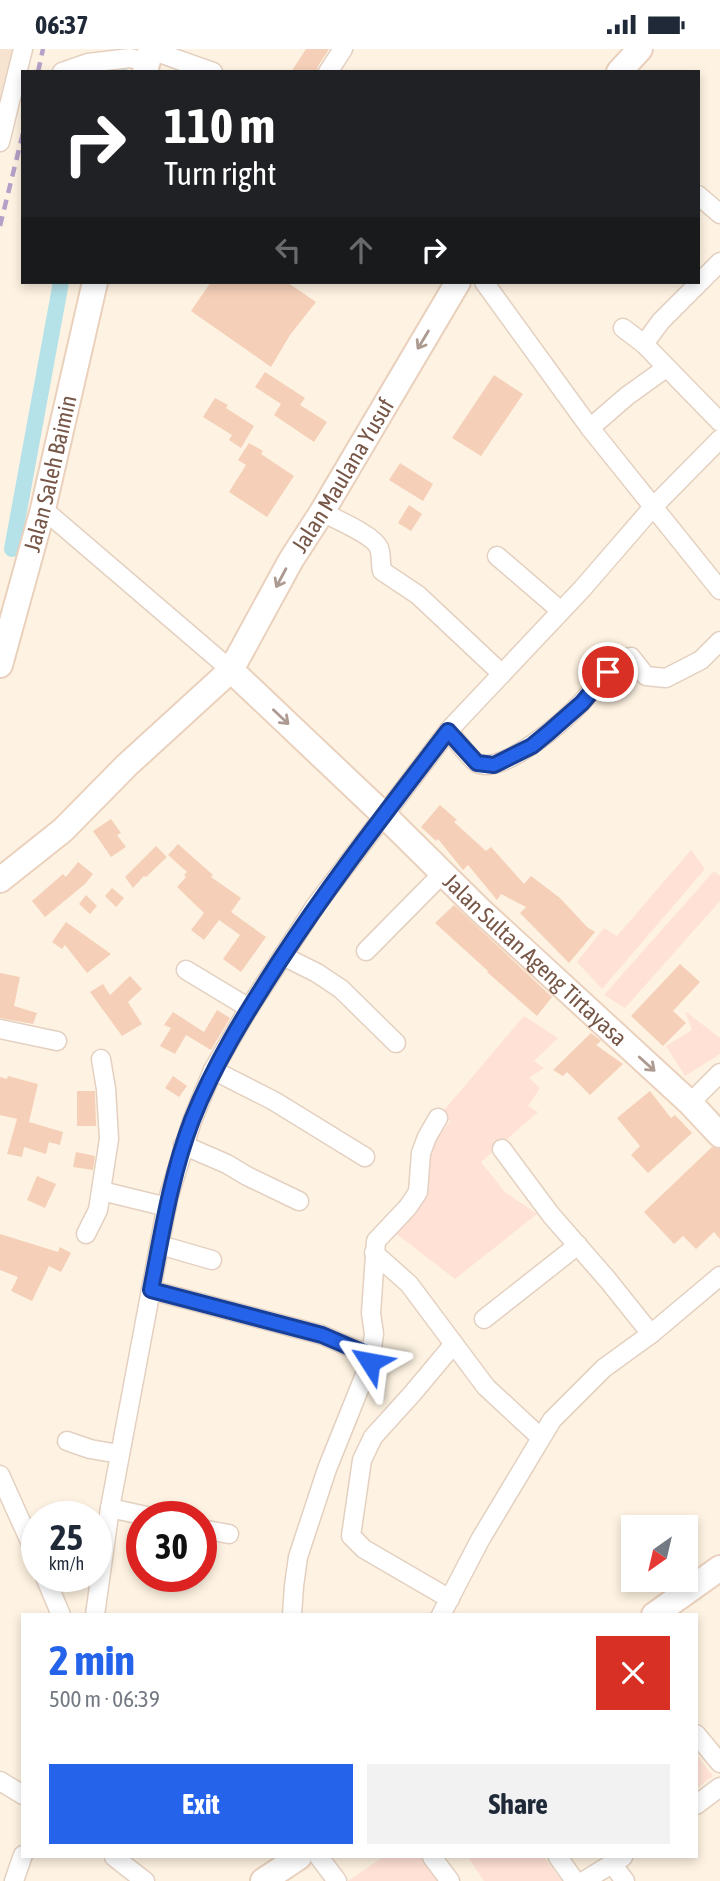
<!DOCTYPE html>
<html lang="en">
<head>
<meta charset="utf-8">
<style>
	body { margin:0; font-family:"Asap Condensed",sans-serif; background:#f2f2f3; color:#1f2937; height:100vh; display:flex; flex-direction:column; font-size:26px; white-space:nowrap }
	* { box-sizing:border-box; margin:0 }
	p { font-size:23px; color:#747a83 }
	.icon { flex:none; width:38px; height:38px; fill:none; stroke:currentColor; stroke-width:2; stroke-linecap:round; stroke-linejoin:round }
	.map { position:relative; flex:1; overflow:hidden }
	.panel { position:absolute; left:21px; top:1564px; width:677px; height:245px; display:flex; flex-direction:column; background:#fff; border-radius:0px; box-shadow:0 4px 10px #0003 }
	.panel>* { flex:none }
	.hud { position:absolute; left:21px; top:21px; width:679px; height:214px; border-radius:0px; box-shadow:0 4px 10px #0003; background:#202124; color:#fff; overflow:hidden }
	.needle { width:46px; rotate:214deg }
	.controls { position:absolute; left:621px; top:1466px; display:grid; gap:14px }
	.controls a { display:grid; place-items:center; width:77px; height:77px; border-radius:0px; background:#fff; box-shadow:0 4px 10px #0003; font-size:35px }
	.speed { position:absolute; left:21px; top:1452px; display:flex; gap:14px; font-size:35px; font-weight:700; text-align:center }
	.speed>* { display:grid; place-content:center; width:91px; height:91px; border-radius:50%; background:#fff; box-shadow:0 4px 10px #0003; line-height:1 }
	.speed small { font-size:18px; font-weight:400 }
	.speed .limit { border:10px solid #d22; background:#fff; color:#111 }
	.pin { position:absolute; display:grid; place-items:center; width:60px; height:60px; color:#fff; margin:-30px; border:4px solid #fff; border-radius:50%; box-shadow:0 2px 7px #0007 }
	.me { position:absolute; width:77px; margin:-38px; rotate:304deg; stroke-linejoin:round; filter:drop-shadow(0 0 5px #0008) }
	.turn { display:flex; align-items:center; gap:24px; height:147px; padding:0 28px; font-size:32px }
	.turn .icon { width:91px; height:91px; stroke-width:2.5 }
	.turn b { display:block; font-size:49px; line-height:60px }
	.lanes { display:flex; align-items:center; height:66px; padding:0 28px; background:#0003; justify-content:center; gap:35px; direction:ltr }
	.lanes .off { opacity:.35 }
	.round { display:grid; place-items:center; flex:none; width:74px; height:74px; border-radius:0px; background:#f2f2f3 }
	.summary { display:flex; align-items:center; justify-content:space-between; height:119px; padding:0 28px }
	h1 { font-size:42px; font-weight:700; line-height:52px; color:#2563eb }
	.action { display:flex; gap:14px; margin-top:auto; padding:14px 28px }
	.action a { flex:1; height:80px; border-radius:0px; background:#2563eb; color:#fff; font-size:28px; font-weight:700; line-height:80px; text-align:center }
	.action a+a { background:#f2f2f3; color:#1f2937 }
	.status { display:flex; justify-content:space-between; align-items:center; height:49px; padding:0 35px; background:#fff; direction:ltr }
	.status svg { height:19px; fill:currentColor }
	.map>svg:first-child { display:block }
	.residential { fill:#f6e4d0 }
	.commercial { fill:#ffe1d5 }
	.lines { fill:none; stroke-linecap:round; stroke-linejoin:round }
	.canal { stroke:#b5e1e8; stroke-width:16 }
	.building { fill:#f5cfb8 }
	.street-casing { stroke:#e4d0c0; stroke-width:21 }
	.secondary-casing { stroke:#ead1bd; stroke-width:28 }
	.street { stroke:#fff; stroke-width:18 }
	.secondary { stroke:#fff; stroke-width:24 }
	.rail { stroke:#b5a0c7; stroke-width:4.5; stroke-dasharray:10 7; stroke-linecap:butt }
	.oneway { stroke:#ad9a91 }
	.route-casing { stroke:#184099; stroke-width:18 }
	.route { stroke:#2563eb; stroke-width:12 }
	.labels { text-anchor:middle; stroke-width:7; stroke-linejoin:round; paint-order:stroke }
	.street-label { font-size:23px; fill:#775747; stroke:#fff6ea }
</style>
</head>
<body>
<div class="status"><b>06:37</b><svg viewBox="0 0 49 12"><path d="M0 12V9h3v3zM5 12V6h3v6zM10 12V3h3v9zM15 12V0h3v12zM26 1h20v11H26zM47 4h2v5h-2z"/></svg></div>
<div class="map">
<svg width="720" height="1832" viewBox="0 0 720 1832">
	<rect width="100%" height="100%" fill="#fef3e2"/>
	<!-- residential -->
	<path class="residential" d="M0 0H25L0 105Z"/>
	<!-- commercial -->
	<g class="commercial">
		<path d="M691 801 705 820 602 940 577 913 604 879 617 887Z"/>
		<path d="M714 822 720 827V852L625 959 604 946Z"/>
		<path d="M685 962 720 989V1005L685 1027 666 997 692 981Z"/>
		<path d="M524 967 558 989 534 1012 544 1019 529 1029 540 1039 528 1057 538 1063 481 1113 505 1143 537 1165 455 1230 394 1183 429 1101 450 1072 439 1067Z"/>
		<path d="M696 1705 713 1727 697 1739H696Z"/>
		<path d="M383 1808H427L445 1832H348Z"/>
		<path d="M468 1808H544L562 1832H484Z"/>
	</g>
	<g class="lines">
		<!-- canal -->
		<g class="canal">
			<path d="M118 23 125 0"/>
			<path d="M12 500 61 233"/>
		</g>
	</g>
	<!-- building -->
	<g class="building">
		<path d="M306 0H329L318 17 317 23H291Z"/>
		<path d="M211 233H287L316 253 290 286 271 318 191 262Z"/>
		<path d="M265 323 305 349 300 356 327 373 314 393 274 366 281 355 255 338Z"/>
		<path d="M494 326 523 345 481 407 452 389Z"/>
		<path d="M215 349 228 356 226 359 254 377 241 399 229 391 232 386 203 368Z"/>
		<path d="M249 394 263 402 261 405 294 427 267 468 229 443 246 416 238 411Z"/>
		<path d="M400 414 433 435 423 452 389 431Z"/>
		<path d="M409 456 422 465 411 482 398 474Z"/>
		<path d="M440 756 457 771 454 773 486 802 491 798 524 835 531 827 560 849 587 878 595 883 569 914 520 864 526 858 501 845 497 851 468 816 463 821 438 790 436 792 421 778Z"/>
		<path d="M111 770 121 784 117 786 126 798 111 808 93 782Z"/>
		<path d="M178 795 213 826 211 828 241 849 231 863 266 888 241 923 223 910 240 886 219 871 204 891 191 881 204 864 177 838 186 828 184 826 187 823 168 806Z"/>
		<path d="M156 797 167 808 146 828 144 827 133 839 125 828Z"/>
		<path d="M78 813 93 825 85 835 45 868 32 852 63 825 66 828Z"/>
		<path d="M112 839 124 849 116 858 105 847Z"/>
		<path d="M86 846 97 857 90 865 79 855Z"/>
		<path d="M454 856 552 948 537 967 487 923 488 922 435 874Z"/>
		<path d="M66 873 111 905 87 924 65 896 62 900 52 893Z"/>
		<path d="M680 915 700 933 673 962 686 974 663 997 631 967Z"/>
		<path d="M0 924 20 928 14 957 37 964 33 975 0 969Z"/>
		<path d="M130 927 142 940 128 953 142 975 122 987 90 943 103 935 110 946Z"/>
		<path d="M217 961 230 969 211 1001 186 986 175 1005 160 997 171 979 164 976 173 963 204 983Z"/>
		<path d="M591 984 601 992 596 996 623 1015 590 1046 567 1023 563 1027 553 1021Z"/>
		<path d="M8 1027 38 1035 29 1073 63 1083 60 1096 49 1093 46 1105 24 1098 22 1108 7 1105 17 1070 0 1066V1028L7 1030Z"/>
		<path d="M173 1027 187 1037 179 1048 165 1039Z"/>
		<path d="M77 1042H95L96 1077H77Z"/>
		<path d="M650 1042 671 1069 675 1066 692 1084 648 1124 631 1106 640 1097 617 1069Z"/>
		<path d="M712 1098 720 1100V1190L714 1183 696 1200 683 1187 674 1195 644 1163Z"/>
		<path d="M76 1103 95 1107 93 1121 73 1118Z"/>
		<path d="M37 1127 56 1135 45 1159 27 1151Z"/>
		<path d="M0 1185 58 1203 60 1198 71 1204 61 1223 49 1217 32 1252 11 1242 18 1228 0 1221Z"/>
	</g>
	<g class="lines">
		<!-- street casing -->
		<g class="street-casing">
			<g id="street">
				<path d="M151 1 213 23"/>
				<path d="M62 23 88 14 130 9 147 13"/>
				<path d="M328 23 343 0"/>
				<path d="M0 93 23 0"/>
				<path d="M698 146 720 165"/>
				<path d="M484 233 590 379 720 541"/>
				<path d="M623 279 644 295 720 373"/>
				<path d="M644 295 661 272 720 213"/>
				<path d="M590 379 627 347 666 319"/>
				<path d="M43 460 231 621"/>
				<path d="M322 463C335 470 374 486 379 499 382 507 380 514 382 522L418 546 502 625"/>
				<path d="M497 507 561 562"/>
				<path d="M448 682C454 688 471 711 477 714 502 727 564 672 581 654 591 644 608 616 620 610 624 608 627 609 631 608L646 627 666 629 701 611 720 592"/>
				<path d="M366 902 443 824"/>
				<path d="M283 907 317 924 341 940 396 994"/>
				<path d="M186 921 249 959"/>
				<path d="M0 980 57 992"/>
				<path d="M213 1021 274 1052 365 1108"/>
				<path d="M690 1054 720 1024"/>
				<path d="M183 1096 227 1115 247 1127 299 1152"/>
				<path d="M502 1100 551 1166 607 1230 651 1285"/>
				<path d="M102 1142 167 1158"/>
				<path d="M86 1185 98 1161 109 1090 106 1040 101 1010"/>
				<path d="M160 1196 212 1211"/>
				<path d="M374 1204 409 1235 486 1338 540 1388"/>
				<path d="M151 1241 322 1286 371 1307"/>
				<path d="M484 1270 578 1196"/>
				<path d="M67 1392 90 1400 119 1405"/>
				<path d="M0 1426 37 1508"/>
				<path d="M110 1459 151 1468"/>
				<path d="M201 1480 229 1485"/>
				<path d="M45 1528 61 1566"/>
				<path d="M450 1550 364 1500 351 1487 362 1411 373 1388 412 1345 453 1296"/>
				<path d="M95 1566 110 1459 168 1150 192 1072 213 1021 249 959 316 856 448 682 582 540 653 458 720 390"/>
				<path d="M292 1566 294 1537 298 1508 327 1420 370 1313 374 1285 371 1264 376 1192 408 1158 418 1143 421 1104 427 1088 438 1069"/>
				<path d="M441 1566 480 1491 552 1371 604 1319 651 1285 720 1227"/>
				<path d="M696 1685 720 1714"/>
				<path d="M0 1732 23 1746"/>
				<path d="M696 1756 720 1738"/>
				<path d="M114 1808 145 1832"/>
				<path d="M319 1808 337 1832"/>
				<path d="M432 1808 450 1832"/>
				<path d="M558 1808 575 1832"/>
				<path d="M612 1815 625 1832"/>
				<path d="M14 1832 23 1806"/>
				<path d="M584 1832 623 1808"/>
			</g>
		</g>
		<!-- secondary casing -->
		<g class="secondary-casing">
			<g id="secondary">
				<path d="M145 23 151 0"/>
				<path d="M619 23 640 0"/>
				<path id="s1" d="M0 616 43 460 95 233"/>
				<path id="s2" d="M231 621 384 766 479 860 690 1054 720 1086"/>
				<path id="s3" d="M0 831 63 781 127 716 231 621 291 511 322 463 458 233"/>
				<path d="M654 1566 720 1519"/>
				<path d="M263 1832 299 1808"/>
			</g>
		</g>
		<!-- street -->
		<use href="#street" class="street"/>
		<!-- secondary -->
		<use href="#secondary" class="secondary"/>
		<!-- rail -->
		<g class="rail">
			<path d="M38 23 43 0"/>
			<path d="M0 177 23 84"/>
		</g>
	</g>
	<!-- one-way arrows -->
	<defs><path id="oneway-shaft" d="M-6 0H5M1.5-3L5.5 0L1.5 3" fill="none" stroke-width="1.6" stroke-linecap="round" stroke-linejoin="round" transform="scale(1.75)"/></defs>
	<g class="oneway">
		<use href="#oneway-shaft" transform="translate(423 291) rotate(121)"/>
		<use href="#oneway-shaft" transform="translate(281 529) rotate(118)"/>
		<use href="#oneway-shaft" transform="translate(281 668) rotate(43)"/>
		<use href="#oneway-shaft" transform="translate(647 1015) rotate(42)"/>
	</g>
	<g class="lines">
		<!-- route casing -->
		<g class="route-casing">
			<path id="route" d="M370 1313 371 1307 322 1286 151 1241C162 1184 171 1126 192 1071 214 1015 246 964 279 913 331 833 390 758 448 682L477 714 494 716 532 697 549 683 582 654 608 623"/>
		</g>
		<!-- route -->
		<use href="#route" class="route"/>
	</g>
	<g class="labels">
		<!-- street labels -->
		<g class="street-label">
			<text dy="8" stroke="none"><textPath href="#s1" startOffset="198">Jalan Saleh Baimin</textPath></text>
			<text dy="8" stroke="none"><textPath href="#s3" startOffset="537">Jalan Maulana Yusuf</textPath></text>
			<text dy="8" stroke="none"><textPath href="#s2" startOffset="420">Jalan Sultan Ageng Tirtayasa</textPath></text>
		</g>
	</g>
</svg>
<div class="controls">
<a><svg class="needle" viewBox="-14 -14 28 28"><path d="M0-13l5 13h-10z" fill="#e53935"/><path d="M0 13l5-13h-10z" fill="#747a83"/></svg></a>
</div>
<div class="speed"><div>25<small>km/h</small></div><div class="limit">30</div></div>
<div class="pin" style="left:608px;top:623px;background:#d93025"><svg class="icon" aria-label="arrive" viewBox="0 0 24 24"><path d="M6 21V4h12l-3 4 3 4H6"/></svg></div>
<svg class="me" style="left:370px;top:1313px" viewBox="-20 -20 40 40"><path d="M0-17L14 15 0 8-14 15z" fill="#2563eb" stroke="#fff" stroke-width="4"/></svg>
<div class="hud">
<div class="turn"><svg class="icon" aria-label="right" viewBox="0 0 24 24"><path d="M7 20v-9h11M14 6l5 5-5 5"/></svg><div><b>110 m</b>Turn right</div></div>
<div class="lanes"><svg class="icon off" aria-label="left" viewBox="0 0 24 24"><path d="M17 20v-9H6M10 6l-5 5 5 5"/></svg><svg class="icon off" aria-label="ahead" viewBox="0 0 24 24"><path d="M12 20V5M6 11l6-6 6 6"/></svg><svg class="icon" aria-label="right" viewBox="0 0 24 24"><path d="M7 20v-9h11M14 6l5 5-5 5"/></svg></div>
</div>
<section class="panel">
<div class="summary"><div><h1>2 min</h1><p>500 m · 06:39</p></div><a class="round" style="background:#d93025;color:#fff"><svg class="icon" aria-label="close" viewBox="0 0 24 24"><path d="M6 6l12 12M18 6L6 18"/></svg></a></div>
<div class="action"><a>Exit</a><a>Share</a></div>
</section>
</div>
</body>
</html>
